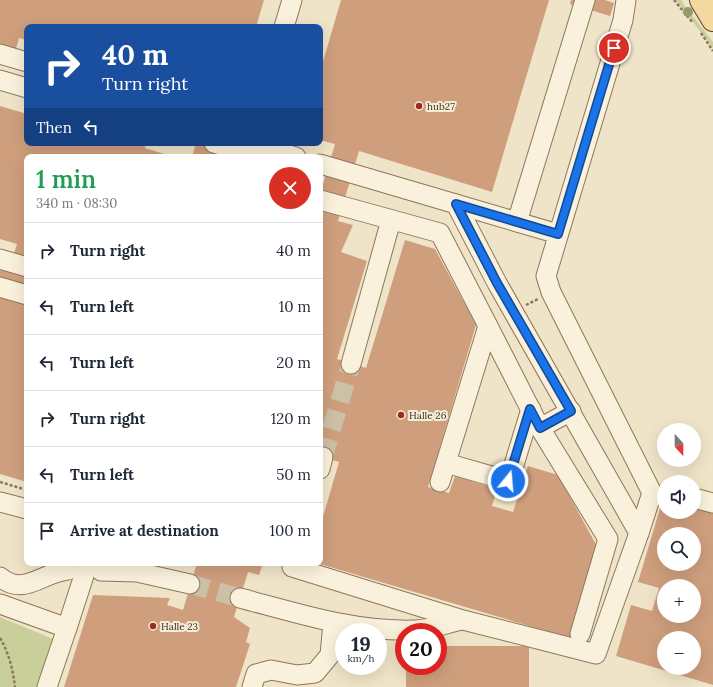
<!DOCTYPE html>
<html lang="en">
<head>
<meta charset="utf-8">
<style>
	body { margin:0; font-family:Lora,serif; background:#f6f6f7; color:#1f2937; height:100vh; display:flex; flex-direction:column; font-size:15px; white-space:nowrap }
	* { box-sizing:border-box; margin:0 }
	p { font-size:13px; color:#747a83 }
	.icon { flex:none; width:22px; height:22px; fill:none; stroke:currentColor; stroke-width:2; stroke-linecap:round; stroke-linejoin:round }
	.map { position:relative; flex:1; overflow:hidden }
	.sheet { position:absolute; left:24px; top:154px; width:299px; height:412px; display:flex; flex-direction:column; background:#fff; border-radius:8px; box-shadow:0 4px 16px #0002 }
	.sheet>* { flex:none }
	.hud { position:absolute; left:24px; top:24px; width:299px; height:122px; border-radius:8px; box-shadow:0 4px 16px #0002; background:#1a4fa0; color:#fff; overflow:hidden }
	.needle { width:26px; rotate:159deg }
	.fabs { position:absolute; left:657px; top:423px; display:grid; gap:8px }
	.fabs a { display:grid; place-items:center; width:44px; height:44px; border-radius:50%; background:#fff; box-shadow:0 4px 16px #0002; font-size:20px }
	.speed { position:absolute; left:335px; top:623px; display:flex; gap:8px; font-size:20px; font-weight:700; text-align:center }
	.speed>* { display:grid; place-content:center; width:52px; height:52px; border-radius:50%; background:#fff; box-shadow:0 4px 16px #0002; line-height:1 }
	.speed small { font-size:10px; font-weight:400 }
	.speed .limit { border:6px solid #d22; background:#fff; color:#111 }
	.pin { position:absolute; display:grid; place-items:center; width:34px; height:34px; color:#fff; margin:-17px; border:2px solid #fff; border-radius:50%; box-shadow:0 1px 4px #0007 }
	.me { position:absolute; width:44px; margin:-22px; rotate:17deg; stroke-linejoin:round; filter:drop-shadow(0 0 3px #0008) }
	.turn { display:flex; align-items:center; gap:14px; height:84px; padding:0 12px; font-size:18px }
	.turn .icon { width:52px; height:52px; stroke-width:2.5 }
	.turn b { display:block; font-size:28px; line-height:34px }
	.then { display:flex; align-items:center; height:38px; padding:0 12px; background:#0003; gap:8px; font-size:15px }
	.round { display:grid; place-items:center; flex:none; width:42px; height:42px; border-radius:21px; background:#f6f6f7 }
	.head { display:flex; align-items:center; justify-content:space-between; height:68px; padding:0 12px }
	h1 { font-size:24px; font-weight:600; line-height:30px; color:#1e9e55 }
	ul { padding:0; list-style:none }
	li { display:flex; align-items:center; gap:12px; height:56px; padding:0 12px; border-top:1px solid #e0e1e3 }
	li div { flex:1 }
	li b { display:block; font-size:15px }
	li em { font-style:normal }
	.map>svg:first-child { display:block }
	.green { fill:#c9cf9b }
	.building { fill:#cf9f7d; fill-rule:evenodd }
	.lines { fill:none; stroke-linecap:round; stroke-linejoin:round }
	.minor-tunnel { stroke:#ccc0a6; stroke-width:19; stroke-dasharray:19 10; stroke-linecap:butt }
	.minor-casing { stroke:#8d765c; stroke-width:21 }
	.major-casing { stroke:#5b4430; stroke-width:24 }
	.path { stroke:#8d765c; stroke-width:2.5; stroke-dasharray:3 2; stroke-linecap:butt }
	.minor { stroke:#faf1dc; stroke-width:19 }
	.major { stroke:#f3d9a0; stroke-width:22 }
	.tree { fill:#96986f }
	.route-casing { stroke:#114b97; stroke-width:10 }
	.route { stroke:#1a73e8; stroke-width:7 }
	.poi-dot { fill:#9e2a2b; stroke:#f7eed8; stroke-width:1.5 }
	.labels { text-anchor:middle; stroke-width:4; stroke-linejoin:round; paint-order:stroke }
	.poi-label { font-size:10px; fill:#3d2e20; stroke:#f7eed8; text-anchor:start }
</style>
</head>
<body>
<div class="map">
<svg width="713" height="687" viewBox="0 0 713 687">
	<rect width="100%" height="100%" fill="#f0e4c8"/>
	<!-- green -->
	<g class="green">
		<path d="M676 0H681L685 6 713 42V48Z"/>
		<path d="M0 617 53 639 38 687H0Z"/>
	</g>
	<!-- building -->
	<g class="building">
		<path d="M0 0H264L256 27H27V40L19 38 16 49 0 44Z"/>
		<path d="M341 0H549L492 192 359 151 338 221 353 225 341 252 367 261 337 359 366 368 405 240 435 249 476 325 428 487 449 493 455 476 497 489 492 506 513 512 528 466 558 475 599 550 573 639 320 564V527L339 462 320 456V194L335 144 320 140V72Z"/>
		<path d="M571 0H605L614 3 610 16 570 4Z"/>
		<path d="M0 106 27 114V143H146L145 148 174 157H27V316L25 323H27V482L0 474V253L13 257 17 244 0 239Z"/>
		<path d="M196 143H222L218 157H192Z"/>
		<path d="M664 495V512H694V502L713 508V685L616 656 631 605 652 611 659 588 638 582ZM664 534H694V564H664ZM664 586H694V616H664ZM664 638H694V668H664Z"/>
		<path d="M197 563H263L259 575 248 572 234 617 250 628 246 642 250 644 236 687H64L93 595 170 598 167 605 183 610Z"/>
		<path d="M438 646H529V687H406V666H438Z"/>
	</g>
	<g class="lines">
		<!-- minor-tunnel -->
		<g class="minor-tunnel">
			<path d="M323 457 351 364"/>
			<path d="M190 584 240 598"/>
		</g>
		<!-- minor casing -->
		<g class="minor-casing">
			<g id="minor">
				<path d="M626 0 623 20 546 276 551 292 652 493 639 533"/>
				<path d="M284 27 292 0"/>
				<path d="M0 54 27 62"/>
				<path d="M0 80 27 88"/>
				<path d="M214 143 247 152"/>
				<path d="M249 143 296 157"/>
				<path d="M320 200 440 233 488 326"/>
				<path d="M456 204 558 234"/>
				<path d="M517 222 585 0"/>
				<path d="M0 259 27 267"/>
				<path d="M0 287 27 295"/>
				<path d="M351 364 391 220"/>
				<path d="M540 428 571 411"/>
				<path d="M446 463 509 481 531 409"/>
				<path d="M320 469 323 457"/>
				<path d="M440 482 488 326 540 428 608 539 580 634"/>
				<path d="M694 498 713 503"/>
				<path d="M0 502 27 509"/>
				<path d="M294 563 292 567 463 620 596 654 639 533 497 283 456 204 320 164"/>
				<path d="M101 571 137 572 190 584"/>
				<path d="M0 577C24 597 43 572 68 570"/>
				<path d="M240 598C297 613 354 632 414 630 430 630 447 623 462 620"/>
				<path d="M0 604 67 628 47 687"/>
				<path d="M67 628 88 563"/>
				<path d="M252 687 256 674 271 670 297 675 315 673 330 655 333 623"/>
			</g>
		</g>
		<!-- major casing -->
		<g class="major-casing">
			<path id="major" d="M701 0 713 20"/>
		</g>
		<!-- path -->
		<g class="path">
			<path d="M674 0 693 23"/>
			<path d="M701 33 713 51"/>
			<path d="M132 145 133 143"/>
			<path d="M526 305 538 299"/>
			<path d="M0 482 27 490"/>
			<path d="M0 638C9 653 13 670 15 687"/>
		</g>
		<!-- minor -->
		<use href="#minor" class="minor"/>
		<!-- major -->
		<use href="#major" class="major"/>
	</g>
	<!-- trees -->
	<circle class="tree" cx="688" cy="12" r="5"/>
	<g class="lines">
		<!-- route casing -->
		<g class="route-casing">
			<path id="route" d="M508 481 530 409 540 428 571 411 497 283 456 204 558 234 614 48"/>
		</g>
		<!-- route -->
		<use href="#route" class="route"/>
	</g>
	<!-- markers -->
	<g class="poi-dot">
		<circle cx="419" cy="106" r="4"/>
		<circle cx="401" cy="415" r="4"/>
		<circle cx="153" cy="626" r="4"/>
	</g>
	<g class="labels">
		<!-- poi labels -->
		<g class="poi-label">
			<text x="427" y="110">hub27</text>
			<text x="409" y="419">Halle 26</text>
			<text x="161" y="630">Halle 23</text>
		</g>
	</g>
</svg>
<div class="fabs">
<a><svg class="needle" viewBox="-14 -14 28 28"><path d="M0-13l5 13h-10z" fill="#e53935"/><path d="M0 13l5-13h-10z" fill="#747a83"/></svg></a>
<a><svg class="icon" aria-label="sound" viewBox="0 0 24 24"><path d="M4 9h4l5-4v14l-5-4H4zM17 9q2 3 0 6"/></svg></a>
<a><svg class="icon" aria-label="search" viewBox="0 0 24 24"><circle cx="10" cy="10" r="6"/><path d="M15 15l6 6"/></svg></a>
<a>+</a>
<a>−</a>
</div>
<div class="speed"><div>19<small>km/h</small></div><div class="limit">20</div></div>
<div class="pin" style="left:614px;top:48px;background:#d93025"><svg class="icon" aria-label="arrive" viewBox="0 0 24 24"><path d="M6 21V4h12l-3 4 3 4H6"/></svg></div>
<svg class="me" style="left:508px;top:481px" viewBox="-20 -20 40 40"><circle r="17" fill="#1a73e8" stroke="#fff" stroke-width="3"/><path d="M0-11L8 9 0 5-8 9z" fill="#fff"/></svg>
<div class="hud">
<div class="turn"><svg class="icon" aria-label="right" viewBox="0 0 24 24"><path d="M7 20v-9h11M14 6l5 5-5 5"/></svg><div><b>40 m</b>Turn right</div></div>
<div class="then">Then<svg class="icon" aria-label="left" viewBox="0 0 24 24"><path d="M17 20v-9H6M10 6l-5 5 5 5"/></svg></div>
</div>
<section class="sheet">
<div class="head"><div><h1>1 min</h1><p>340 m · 08:30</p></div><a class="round" style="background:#d93025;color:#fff"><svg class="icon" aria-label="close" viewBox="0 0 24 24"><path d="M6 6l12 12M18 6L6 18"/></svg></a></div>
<ul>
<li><svg class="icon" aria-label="right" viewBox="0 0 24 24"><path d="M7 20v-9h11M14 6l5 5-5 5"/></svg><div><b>Turn right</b></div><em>40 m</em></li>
<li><svg class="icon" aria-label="left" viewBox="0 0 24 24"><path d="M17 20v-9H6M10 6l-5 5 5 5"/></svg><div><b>Turn left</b></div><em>10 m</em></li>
<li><svg class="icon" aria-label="left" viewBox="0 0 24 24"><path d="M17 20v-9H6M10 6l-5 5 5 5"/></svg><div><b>Turn left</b></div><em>20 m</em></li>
<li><svg class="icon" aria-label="right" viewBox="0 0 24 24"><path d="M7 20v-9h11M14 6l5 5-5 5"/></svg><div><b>Turn right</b></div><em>120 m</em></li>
<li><svg class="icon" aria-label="left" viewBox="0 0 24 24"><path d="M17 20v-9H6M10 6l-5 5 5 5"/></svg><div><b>Turn left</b></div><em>50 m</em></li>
<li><svg class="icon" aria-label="arrive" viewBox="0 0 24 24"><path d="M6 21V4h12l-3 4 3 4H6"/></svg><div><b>Arrive at destination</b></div><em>100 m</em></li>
</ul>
</section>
</div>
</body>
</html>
